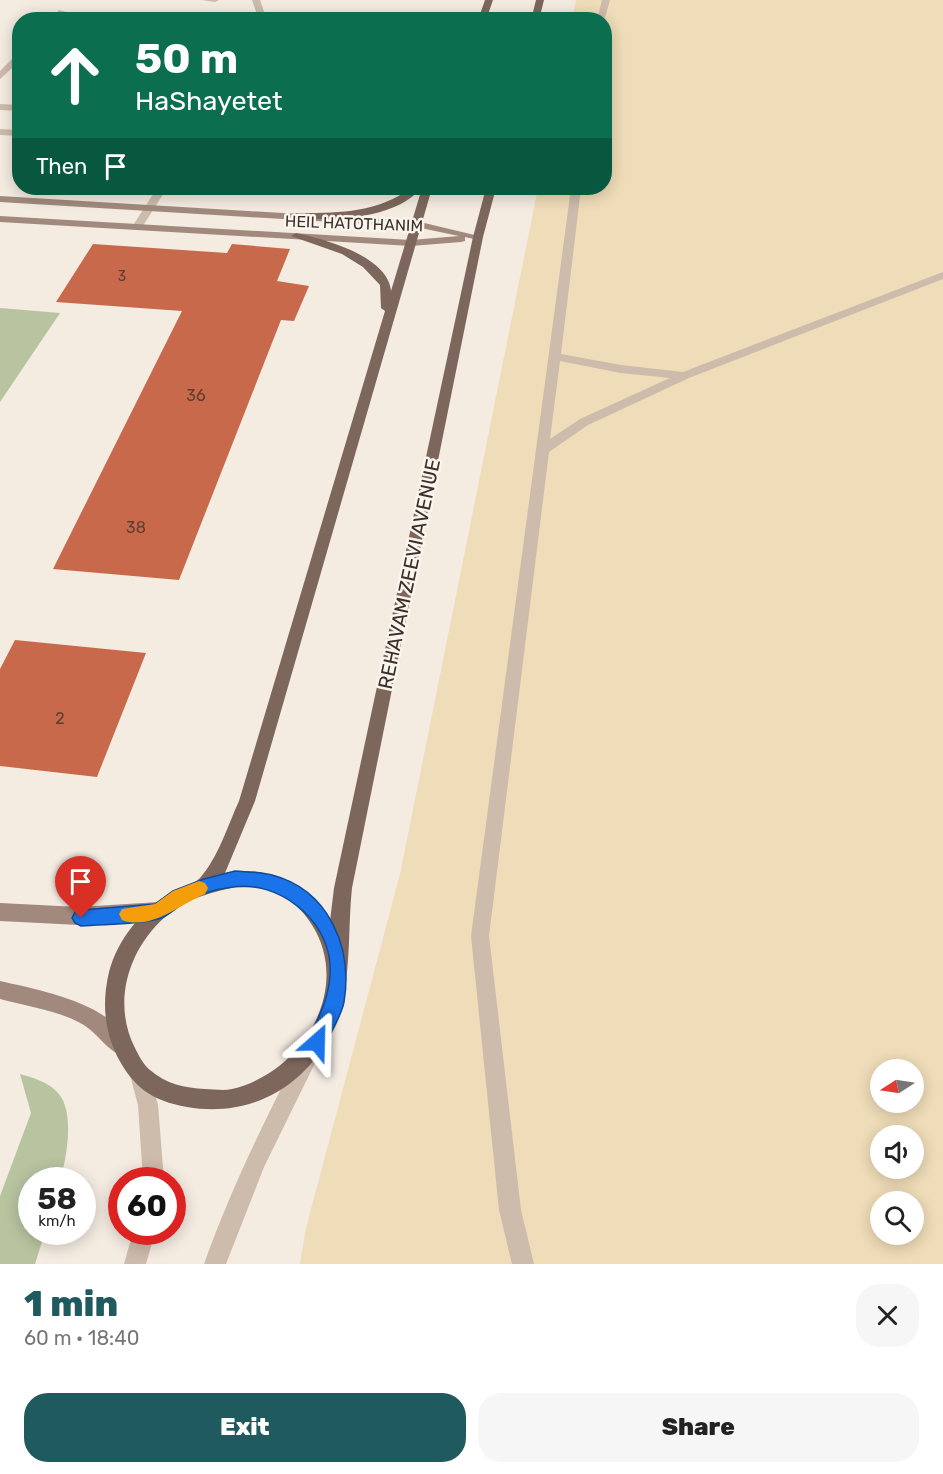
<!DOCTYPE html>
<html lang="en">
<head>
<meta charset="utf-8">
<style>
	body { margin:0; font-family:Rubik,sans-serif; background:#f6f6f6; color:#222; height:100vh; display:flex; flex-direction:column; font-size:22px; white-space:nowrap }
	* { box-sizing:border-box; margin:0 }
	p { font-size:20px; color:#767676 }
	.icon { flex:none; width:33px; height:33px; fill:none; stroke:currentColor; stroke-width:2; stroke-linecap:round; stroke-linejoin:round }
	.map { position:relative; height:1264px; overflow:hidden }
	.sheet { display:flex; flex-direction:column; background:#fff; flex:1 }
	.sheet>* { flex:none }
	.hud { position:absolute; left:12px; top:12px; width:600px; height:183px; border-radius:24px; box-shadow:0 3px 15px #0003; background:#0b6e4f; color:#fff; overflow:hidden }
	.needle { width:39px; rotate:258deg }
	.controls { position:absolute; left:870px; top:1059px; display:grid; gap:12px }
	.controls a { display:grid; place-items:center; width:54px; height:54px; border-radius:50%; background:#fff; box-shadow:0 3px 15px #0003; font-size:30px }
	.speed { position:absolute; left:18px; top:1167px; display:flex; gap:12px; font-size:30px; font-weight:700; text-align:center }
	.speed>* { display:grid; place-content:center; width:78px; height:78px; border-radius:50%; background:#fff; box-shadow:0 3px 15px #0003; line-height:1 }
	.speed small { font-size:15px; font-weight:400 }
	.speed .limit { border:9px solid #d22; background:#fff; color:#111 }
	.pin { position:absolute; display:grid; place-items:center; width:51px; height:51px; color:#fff; margin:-62px -26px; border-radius:50% 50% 50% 0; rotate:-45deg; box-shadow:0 0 6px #0007 }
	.pin .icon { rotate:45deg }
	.me { position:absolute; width:66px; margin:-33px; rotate:25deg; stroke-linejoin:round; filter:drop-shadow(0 0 4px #0008) }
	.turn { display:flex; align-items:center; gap:21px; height:126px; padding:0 24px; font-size:27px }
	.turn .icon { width:78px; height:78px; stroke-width:2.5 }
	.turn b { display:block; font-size:42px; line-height:51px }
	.then { display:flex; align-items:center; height:57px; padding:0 24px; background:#0003; gap:12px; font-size:22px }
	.round { display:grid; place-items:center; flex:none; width:63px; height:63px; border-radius:24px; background:#f6f6f6 }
	.summary { display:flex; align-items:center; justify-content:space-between; height:102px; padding:0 24px }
	h1 { font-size:36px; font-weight:800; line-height:45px; color:#1f5a5e }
	.cta { display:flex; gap:12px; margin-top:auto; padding:12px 24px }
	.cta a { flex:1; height:69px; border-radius:24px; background:#1f5a5e; color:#fff; font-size:24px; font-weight:800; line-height:69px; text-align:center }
	.cta a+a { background:#f6f6f6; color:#222 }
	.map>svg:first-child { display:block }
	.green { fill:#b8c4a0 }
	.sand { fill:#efdcb8; fill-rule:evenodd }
	.building { fill:#c8694b }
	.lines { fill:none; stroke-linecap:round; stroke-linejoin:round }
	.lane { fill:#cdbbac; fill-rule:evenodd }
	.street { fill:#cdbbac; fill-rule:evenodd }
	.secondary { fill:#a18a7d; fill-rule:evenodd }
	.primary { fill:#7d675c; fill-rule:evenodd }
	.route { fill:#1a73e8; stroke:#114b97; stroke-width:1.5 }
	.slow { fill:#f59e0b }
	.labels { text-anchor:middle; stroke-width:5; stroke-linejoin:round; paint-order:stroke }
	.far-number-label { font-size:14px; fill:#5e3e33 }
	.far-street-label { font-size:16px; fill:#3b302b; stroke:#fbf5ee }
	.number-label { font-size:16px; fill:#5e3e33 }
	.street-label { font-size:20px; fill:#3b302b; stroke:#fbf5ee }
</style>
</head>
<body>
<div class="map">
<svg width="943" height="1264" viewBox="0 0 943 1264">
	<rect width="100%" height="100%" fill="#f4ebe1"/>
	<!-- green -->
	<g class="green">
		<path d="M0 308 60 313 0 402Z"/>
		<path d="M20 1074C33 1078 49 1082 58 1093 75 1111 67 1159 60 1180H32V1232H45L35 1264H0V1196L31 1113Z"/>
	</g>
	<!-- sand -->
	<path class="sand" d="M576 0H943V1264H300L306 1228 400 874 538 188H604V20L572 19ZM880 1070H914V1102H880ZM880 1136H914V1168H880ZM880 1202H914V1234H880Z"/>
	<!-- building -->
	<g class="building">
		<path d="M93 244 227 253 232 244 290 249 277 281 309 286 294 321 281 320 179 580 53 569 182 311 56 302Z"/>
		<path d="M15 640 146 653 97 777 0 766V669Z"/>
	</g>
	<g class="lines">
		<!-- lane -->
		<path class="lane" d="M202 0H219L215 2Z"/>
		<!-- street -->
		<g class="street">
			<path d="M252 0H260L267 20H259Z"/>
			<path d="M602 0H610L604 21 597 20Z"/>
			<path d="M59 10 66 12 59 20H50Z"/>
			<path d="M17 54H20V61L0 79V71Z"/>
			<path d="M0 104 20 105V111L0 110Z"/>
			<path d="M0 129 20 130V136L0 135Z"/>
			<path d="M157 188H167L141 229H133L132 227Z"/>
			<path d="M571 188H581L561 354 621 365 683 372 943 272V279L689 378 588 425 549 452 489 936 521 1210 534 1264H512L499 1210 471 936ZM560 361 621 373 670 378 580 419 550 439Z"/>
			<path d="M307 1049 314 1052 317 1059 264 1167 226 1264H204C230 1191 264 1121 300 1052Z"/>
			<path d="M140 1065 147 1068 158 1105 164 1180H143L138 1105 130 1075 133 1068Z"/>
			<path d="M133 1232H155L146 1264H124Z"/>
		</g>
		<!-- secondary -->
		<g class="secondary">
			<path d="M0 196 416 221 483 237 478 240 465 237V241L461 242 411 246 0 222V216L411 240 459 236 416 227 0 202Z"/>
			<path d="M158 902 164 905 167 911 164 917 158 920 79 925 0 921V903L79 907Z"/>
			<path d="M0 981C39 990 113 1003 130 1045L127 1052 120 1055C107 1049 100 1037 88 1028 67 1012 26 1006 0 999Z"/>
		</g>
		<!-- primary -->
		<g class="primary">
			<path d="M485 0H493L486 20H478Z"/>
			<path d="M536 0H544L539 20H531Z"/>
			<path d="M411 188H422C396 216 351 219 315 219 306 219 295 221 288 216L293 213C335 213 376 214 411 188Z"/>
			<path d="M422 188H432L255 801 225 873C268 864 307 885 330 921L334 888 473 237 486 188H496L483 237 352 888C347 935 353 988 332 1031 305 1088 249 1118 187 1107 152 1101 133 1087 117 1056 104 1029 102 1002 109 972 118 938 142 910 172 892 180 887 193 885 200 878 219 856 227 827 239 801L385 311 381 308 380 285 363 267 342 254 291 236 296 233C324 239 388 256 391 291ZM235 887C247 888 260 886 271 890 288 896 303 910 312 925 353 990 301 1073 232 1089 223 1091 213 1089 205 1089 185 1088 166 1084 150 1070 143 1064 139 1056 135 1048 112 1003 128 950 165 917 185 899 209 893 235 887Z"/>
		</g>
	</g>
	<!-- route -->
	<path class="route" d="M235 871C247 872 260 872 272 875 329 890 353 948 344 1002 341 1017 330 1034 323 1048L317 1051 310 1048 308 1042C319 1016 332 993 330 964 327 918 277 880 233 887 217 889 199 894 185 902 176 907 168 917 158 919 134 925 105 924 81 926L75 923 72 918 75 912 81 910 155 904 173 891 204 879Z"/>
	<!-- slow -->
	<path class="slow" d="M199 881 205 883 208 888 205 894C180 904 151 931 122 920L119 914 122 909 155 904 173 891Z"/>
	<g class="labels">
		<!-- far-number labels -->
		<g class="far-number-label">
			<text x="122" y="281">3</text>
		</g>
		<!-- far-street labels -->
		<g class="far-street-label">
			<text transform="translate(354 223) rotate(2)" y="6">HEIL HATOTHANIM</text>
		</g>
		<!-- number labels -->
		<g class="number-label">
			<text x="196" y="401">36</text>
			<text x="136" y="533">38</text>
			<text x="60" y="724">2</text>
		</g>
		<!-- street labels -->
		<g class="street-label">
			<text transform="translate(409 574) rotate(-78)" y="7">REHAVAM ZEEVI AVENUE</text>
		</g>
	</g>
</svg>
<div class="controls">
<a><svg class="needle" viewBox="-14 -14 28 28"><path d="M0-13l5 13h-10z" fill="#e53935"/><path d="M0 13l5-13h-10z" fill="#767676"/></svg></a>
<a><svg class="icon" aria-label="sound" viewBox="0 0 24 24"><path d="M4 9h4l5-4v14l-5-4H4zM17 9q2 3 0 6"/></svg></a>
<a><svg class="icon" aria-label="search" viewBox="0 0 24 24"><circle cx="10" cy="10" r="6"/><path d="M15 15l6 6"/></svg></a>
</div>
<div class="speed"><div>58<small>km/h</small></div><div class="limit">60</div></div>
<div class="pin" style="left:81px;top:918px;background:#d93025"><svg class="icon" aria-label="arrive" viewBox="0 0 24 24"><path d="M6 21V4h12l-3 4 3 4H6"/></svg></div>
<svg class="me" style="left:317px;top:1042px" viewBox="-20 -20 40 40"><path d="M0-17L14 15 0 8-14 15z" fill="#1a73e8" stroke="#fff" stroke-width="4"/></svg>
<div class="hud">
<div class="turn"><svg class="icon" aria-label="ahead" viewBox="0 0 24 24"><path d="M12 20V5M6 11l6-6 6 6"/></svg><div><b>50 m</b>HaShayetet</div></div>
<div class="then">Then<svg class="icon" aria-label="arrive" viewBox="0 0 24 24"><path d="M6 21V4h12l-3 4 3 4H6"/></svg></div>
</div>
</div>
<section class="sheet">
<div class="summary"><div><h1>1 min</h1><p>60 m · 18:40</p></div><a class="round"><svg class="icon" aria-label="close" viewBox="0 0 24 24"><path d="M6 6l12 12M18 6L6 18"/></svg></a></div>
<div class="cta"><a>Exit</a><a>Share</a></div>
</section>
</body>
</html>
